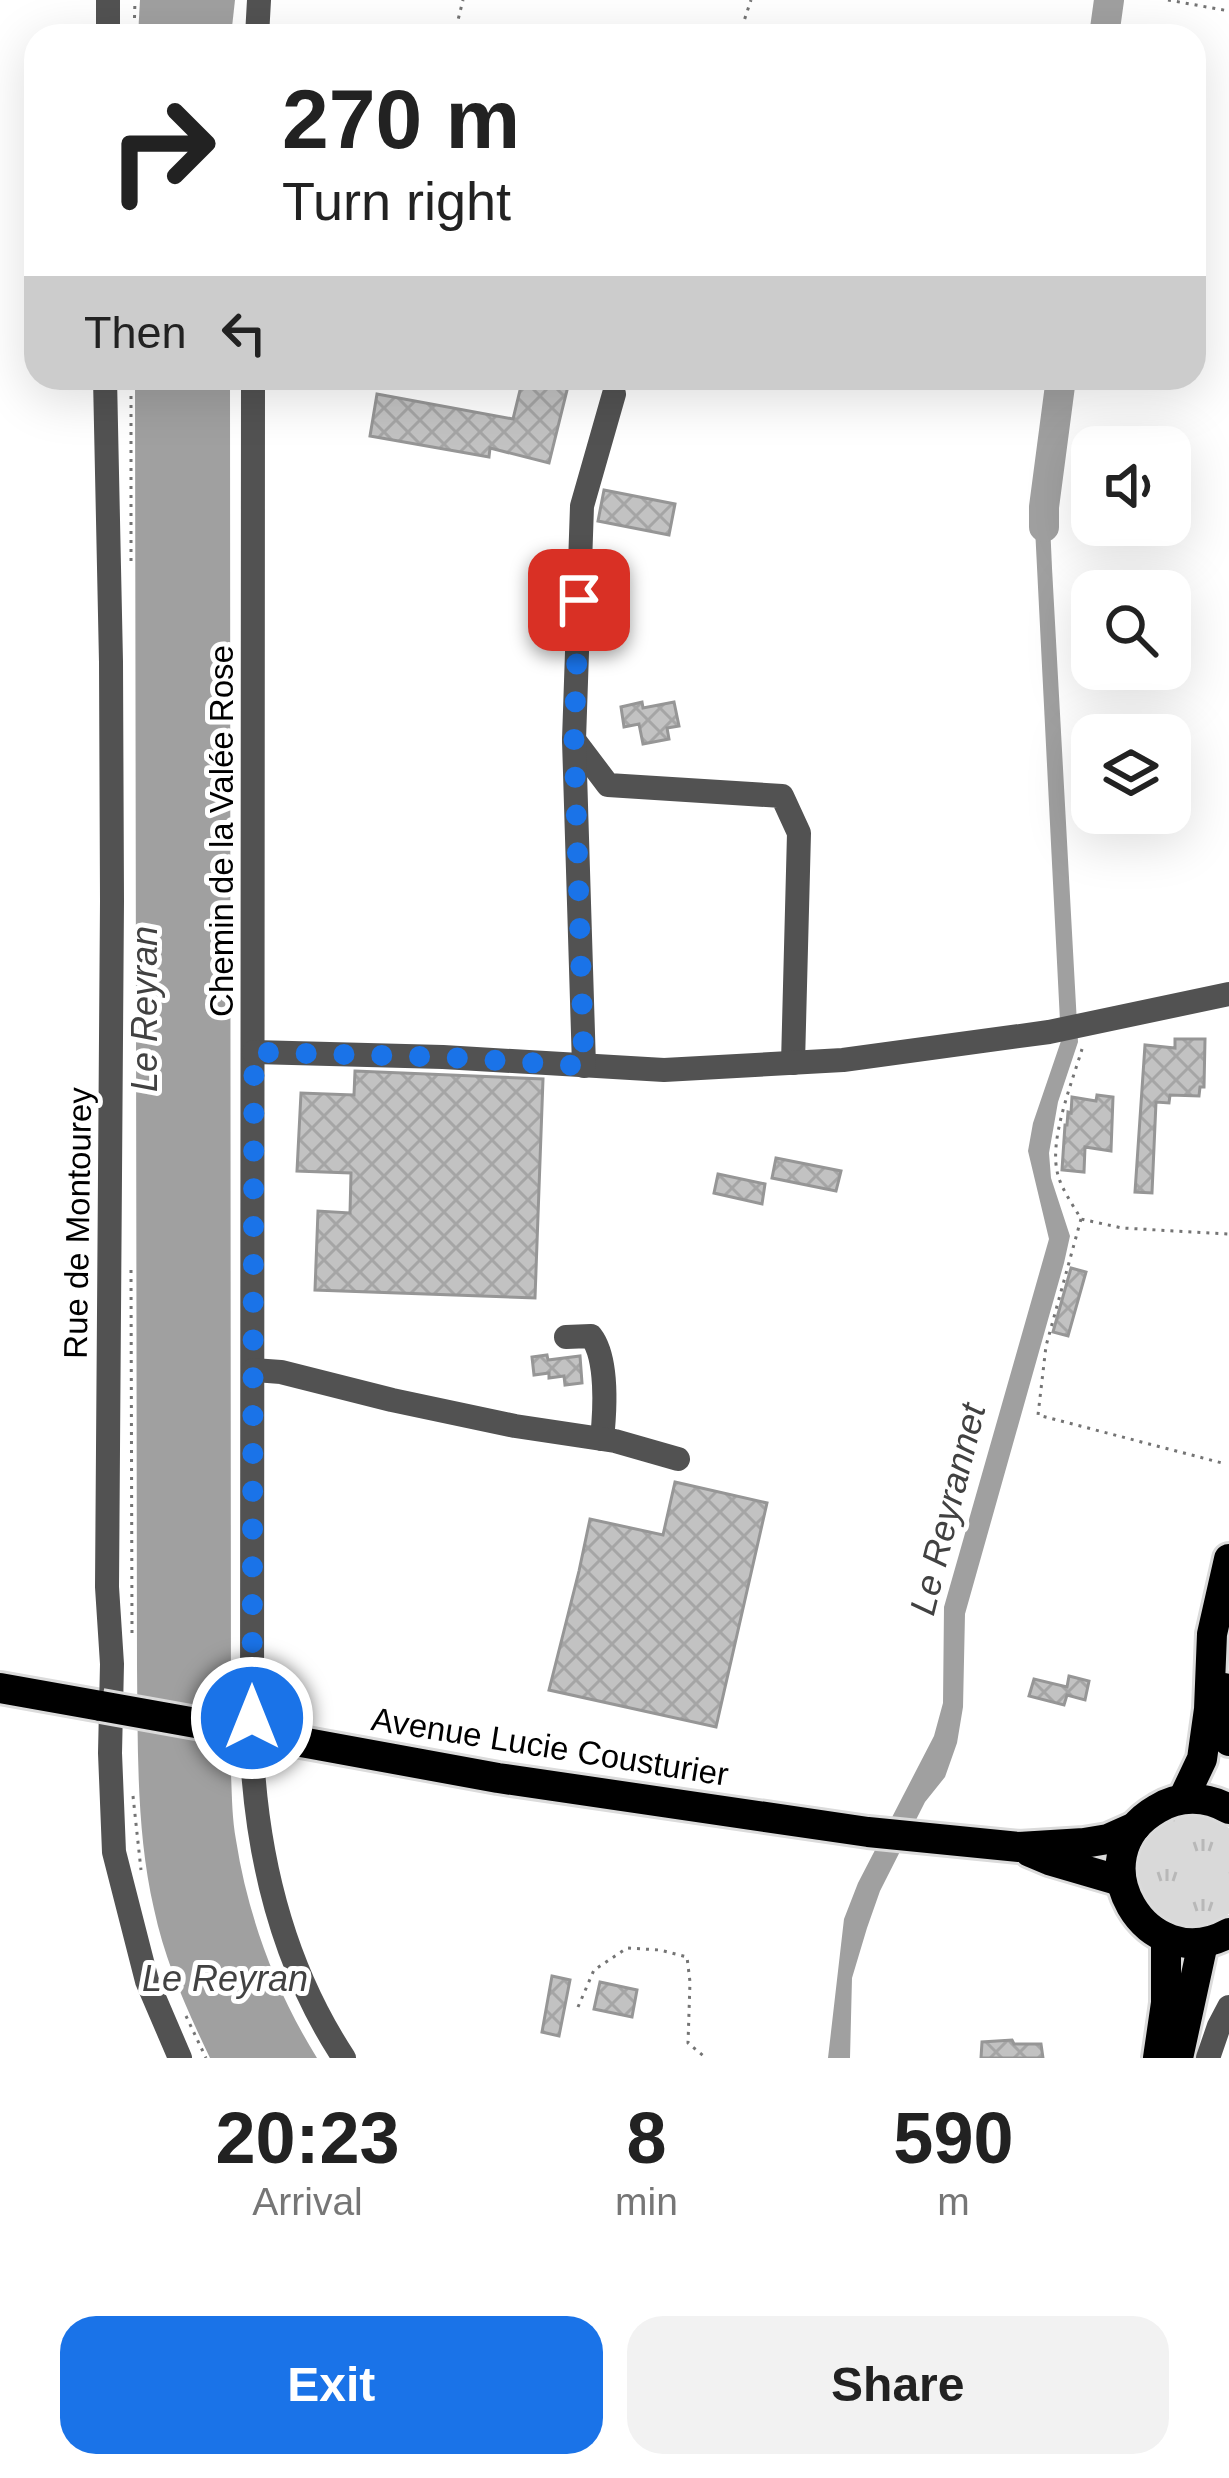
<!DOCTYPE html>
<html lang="en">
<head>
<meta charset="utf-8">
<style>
	body { margin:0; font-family:Helvetica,sans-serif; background:#f2f2f2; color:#222; height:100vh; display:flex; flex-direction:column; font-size:45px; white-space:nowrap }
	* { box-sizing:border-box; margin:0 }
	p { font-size:39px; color:#767676 }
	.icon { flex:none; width:66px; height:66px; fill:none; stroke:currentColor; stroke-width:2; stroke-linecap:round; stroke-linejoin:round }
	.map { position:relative; height:2058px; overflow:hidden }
	.sheet { display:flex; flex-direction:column; background:#fff; flex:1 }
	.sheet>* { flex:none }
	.guide { position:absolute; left:24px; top:24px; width:1182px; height:366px; border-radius:36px; box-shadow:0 12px 48px #0002; background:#fff; color:#222; overflow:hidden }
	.controls { position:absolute; left:1071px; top:426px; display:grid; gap:24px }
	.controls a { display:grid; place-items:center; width:120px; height:120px; border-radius:24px; background:#fff; box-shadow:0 12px 48px #0002; font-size:60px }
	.pin { position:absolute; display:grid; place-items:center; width:102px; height:102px; color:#fff; margin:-51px; border-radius:24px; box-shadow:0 6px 18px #0006 }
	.me { position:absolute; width:132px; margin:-66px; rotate:0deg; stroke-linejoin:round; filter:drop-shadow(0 0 9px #0008) }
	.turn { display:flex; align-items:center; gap:42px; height:252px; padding:0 60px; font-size:54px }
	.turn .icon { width:156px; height:156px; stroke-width:2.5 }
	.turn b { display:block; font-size:84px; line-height:102px }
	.then { display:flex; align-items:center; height:114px; padding:0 60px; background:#0003; gap:24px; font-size:45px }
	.eta { display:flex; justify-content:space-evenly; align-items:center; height:204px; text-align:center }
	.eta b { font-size:72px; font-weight:600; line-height:84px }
	.action { display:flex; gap:24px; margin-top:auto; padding:24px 60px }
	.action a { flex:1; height:138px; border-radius:36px; background:#1a73e8; color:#fff; font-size:48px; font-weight:600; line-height:138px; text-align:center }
	.action a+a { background:#f2f2f2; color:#222 }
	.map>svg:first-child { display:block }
	.grass { fill:url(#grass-tufts) }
	.water { fill:#a0a0a0 }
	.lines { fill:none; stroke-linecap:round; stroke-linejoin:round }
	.river { stroke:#a0a0a0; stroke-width:30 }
	.building { fill:url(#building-cross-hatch); stroke:#969696; stroke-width:3 }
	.major-casing { stroke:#dbdbdb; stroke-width:36 }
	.path { stroke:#747474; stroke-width:3; stroke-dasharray:3 6; stroke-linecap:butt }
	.minor { stroke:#525252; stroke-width:24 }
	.major { stroke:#000; stroke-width:30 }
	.major-bridge-casing { stroke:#dbdbdb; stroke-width:36; stroke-linecap:butt }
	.major-bridge { stroke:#000; stroke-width:30 }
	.route { stroke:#1a73e8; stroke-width:21; stroke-dasharray:0 37.8 }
	.labels { text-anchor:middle; stroke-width:10; stroke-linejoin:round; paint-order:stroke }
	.street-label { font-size:33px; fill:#000; stroke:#fff }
	.water-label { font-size:36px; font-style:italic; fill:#414141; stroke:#fff }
</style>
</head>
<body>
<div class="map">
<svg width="1229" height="2058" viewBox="0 0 1229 2058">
	<defs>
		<pattern id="grass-tufts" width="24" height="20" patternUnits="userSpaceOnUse" patternTransform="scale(3)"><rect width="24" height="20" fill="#d9d9d9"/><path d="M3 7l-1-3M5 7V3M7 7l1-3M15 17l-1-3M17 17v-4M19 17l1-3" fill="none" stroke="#b8b8b8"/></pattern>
		<pattern id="building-cross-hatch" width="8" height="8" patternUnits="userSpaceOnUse" patternTransform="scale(3)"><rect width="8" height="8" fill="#c2c2c2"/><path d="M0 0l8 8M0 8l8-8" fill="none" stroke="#a5a5a5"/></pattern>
	</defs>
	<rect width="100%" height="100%" fill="#fff"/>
	<!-- grass -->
	<path class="grass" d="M1200 1814 1214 1818 1229 1828V1914C1139 1972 1092 1816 1200 1814Z"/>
	<!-- water -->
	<g class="water">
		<path d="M140 0H235L231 36H138Z"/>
		<path d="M135 378H230L231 1774C232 1796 232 1818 236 1840 248 1917 276 1992 317 2058H210C187 2010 165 1961 154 1909 136 1831 138 1747 137 1667Z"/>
		<path d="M1043 487 1053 488 1049 501 1052 568 1078 1042 1058 1102 1049 1153 1051 1178 1070 1236 1064 1263 965 1614 963 1707 957 1743 945 1777 925 1802 880 1891 867 1928 852 1978 850 2058H828L844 1919 858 1883 934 1736 943 1703 944 1607 1049 1239 1028 1151 1033 1123 1061 1041 1034 508Z"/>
	</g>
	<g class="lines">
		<!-- river -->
		<g class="river">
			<path d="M1104 36 1109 0"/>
			<path d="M1044 527V507L1061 378"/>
		</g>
	</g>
	<!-- building -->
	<g class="building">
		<path d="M523 378H570L549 463 490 448 489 457 370 436 377 394 513 419Z"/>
		<path d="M604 490 675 504 669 535 598 521Z"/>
		<path d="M642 702 643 708 674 702 679 726 667 728 669 739 643 744 639 724 624 727 621 707Z"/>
		<path d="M1175 1039H1205L1204 1087H1200L1199 1096 1170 1095 1169 1103 1156 1102 1152 1193 1135 1192 1145 1045 1175 1048Z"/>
		<path d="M355 1071 543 1079 535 1298 315 1290 318 1211 350 1213 351 1173 297 1171 301 1093 354 1095Z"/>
		<path d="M1097 1095 1113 1097 1111 1151 1085 1147 1084 1172 1062 1170 1065 1125H1067L1068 1112 1071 1113 1072 1097 1096 1101Z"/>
		<path d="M776 1158 841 1171 836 1191 772 1178Z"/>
		<path d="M718 1174 765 1184 762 1204 714 1193Z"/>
		<path d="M1071 1268 1086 1272 1068 1336 1053 1332Z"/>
		<path d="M547 1355 548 1360 580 1356 582 1383 565 1385 564 1376 549 1378V1373L534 1375 532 1357Z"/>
		<path d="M675 1482 767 1503 716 1727 549 1690 579 1571 590 1519 663 1535Z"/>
		<path d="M1069 1676 1089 1681 1085 1700 1067 1695 1064 1705 1029 1696 1034 1679 1067 1687Z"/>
		<path d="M552 1976 570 1980 559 2036 542 2032Z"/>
		<path d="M600 1982 637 1990 632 2017 594 2009Z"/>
		<path d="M1012 2040 1014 2044H1041L1043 2058H981L982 2042Z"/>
	</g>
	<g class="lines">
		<!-- major casing -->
		<g class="major-casing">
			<g id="major">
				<path d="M0 1688 101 1706"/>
				<path d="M1224 1688 1229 1741"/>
				<path d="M263 1735 498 1778 868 1832 1019 1847 1084 1843 1108 1839 1135 1827"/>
				<path d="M1183 1799 1202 1759 1209 1709 1212 1634 1229 1559"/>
				<path d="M1229 1809C1206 1796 1180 1795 1157 1809 1075 1856 1146 1979 1229 1933"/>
				<path d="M1030 1852 1049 1860 1121 1881"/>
				<path d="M1158 2058 1166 2003V1938"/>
				<path d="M1178 2058 1203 1943"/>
			</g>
		</g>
		<!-- path -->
		<g class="path">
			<path d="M1168 0 1229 11"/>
			<path d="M134 36 135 0"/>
			<path d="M454 36 463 0"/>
			<path d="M739 36 751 0"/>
			<path d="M131 378V565"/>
			<path d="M1082 1049C1072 1083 1048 1141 1058 1175 1062 1190 1073 1205 1081 1219L1122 1228 1229 1234"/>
			<path d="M1081 1219 1046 1346 1038 1415 1226 1464"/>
			<path d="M131 1270 132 1633"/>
			<path d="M133 1796 141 1870"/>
			<path d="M578 2007 594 1970 627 1948 660 1950 687 1957 690 1982 688 2043 706 2058"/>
			<path d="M186 2016 206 2058"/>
		</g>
		<!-- minor -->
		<g class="minor">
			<path d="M108 36V0"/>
			<path d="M257 36 259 0"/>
			<path d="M105 378 111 662 112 901 107 1587 112 1664 110 1753 114 1852 147 1981 180 2058"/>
			<path d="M253 378 252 1755C258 1863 284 1967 344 2058"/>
			<path d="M574 740 608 785 782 796 799 833 793 1063"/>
			<path d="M254 1052 443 1057 664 1070 843 1060 1049 1032 1229 994"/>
			<path d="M584 1066 574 740 582 506 614 394"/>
			<path d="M566 1337 591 1336C608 1358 605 1411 602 1439"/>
			<path d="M253 1370 281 1372 392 1400 515 1426 615 1441 678 1459"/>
			<path d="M1208 2058 1219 2026 1229 2007"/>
		</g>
		<!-- major -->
		<use href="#major" class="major"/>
		<!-- major-bridge casing -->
		<g class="major-bridge-casing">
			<path id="major-bridge" d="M101 1706 263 1735"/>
		</g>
		<!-- major-bridge -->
		<use href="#major-bridge" class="major-bridge"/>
	</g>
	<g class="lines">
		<!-- route -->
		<path class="route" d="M252 1718 254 1052 443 1057 584 1066 574 740 579 600"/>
	</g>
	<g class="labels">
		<!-- street labels -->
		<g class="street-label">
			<text transform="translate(221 831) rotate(-90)" y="12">Chemin de la Valée Rose</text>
			<text transform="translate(77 1223) rotate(-89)" y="12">Rue de Montourey</text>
			<text transform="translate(550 1746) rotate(9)" y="12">Avenue Lucie Cousturier</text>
		</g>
		<!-- water labels -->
		<g class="water-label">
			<text transform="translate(144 1009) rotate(-90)" y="13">Le Reyran</text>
			<text transform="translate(947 1509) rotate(-76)" y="13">Le Reyrannet</text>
			<text x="225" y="1991">Le Reyran</text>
		</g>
	</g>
</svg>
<div class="controls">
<a><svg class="icon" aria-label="sound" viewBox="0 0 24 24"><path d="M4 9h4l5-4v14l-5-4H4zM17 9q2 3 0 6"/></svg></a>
<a><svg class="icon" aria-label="search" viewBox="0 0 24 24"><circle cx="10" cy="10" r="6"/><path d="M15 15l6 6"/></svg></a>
<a><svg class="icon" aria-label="layers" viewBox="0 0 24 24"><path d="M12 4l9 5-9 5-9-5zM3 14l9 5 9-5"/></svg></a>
</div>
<div class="pin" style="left:579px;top:600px;background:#d93025"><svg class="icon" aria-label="arrive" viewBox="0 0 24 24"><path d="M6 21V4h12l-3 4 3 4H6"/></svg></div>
<svg class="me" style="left:252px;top:1718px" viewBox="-20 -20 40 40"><circle r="17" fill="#1a73e8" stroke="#fff" stroke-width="3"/><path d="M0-11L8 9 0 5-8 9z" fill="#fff"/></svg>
<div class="guide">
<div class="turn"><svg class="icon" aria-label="right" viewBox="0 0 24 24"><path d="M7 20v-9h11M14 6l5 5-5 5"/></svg><div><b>270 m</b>Turn right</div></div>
<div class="then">Then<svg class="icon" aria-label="left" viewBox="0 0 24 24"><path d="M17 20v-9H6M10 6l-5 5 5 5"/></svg></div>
</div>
</div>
<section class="sheet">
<div class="eta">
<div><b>20:23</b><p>Arrival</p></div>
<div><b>8</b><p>min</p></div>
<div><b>590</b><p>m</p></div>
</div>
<div class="action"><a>Exit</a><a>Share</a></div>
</section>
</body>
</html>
